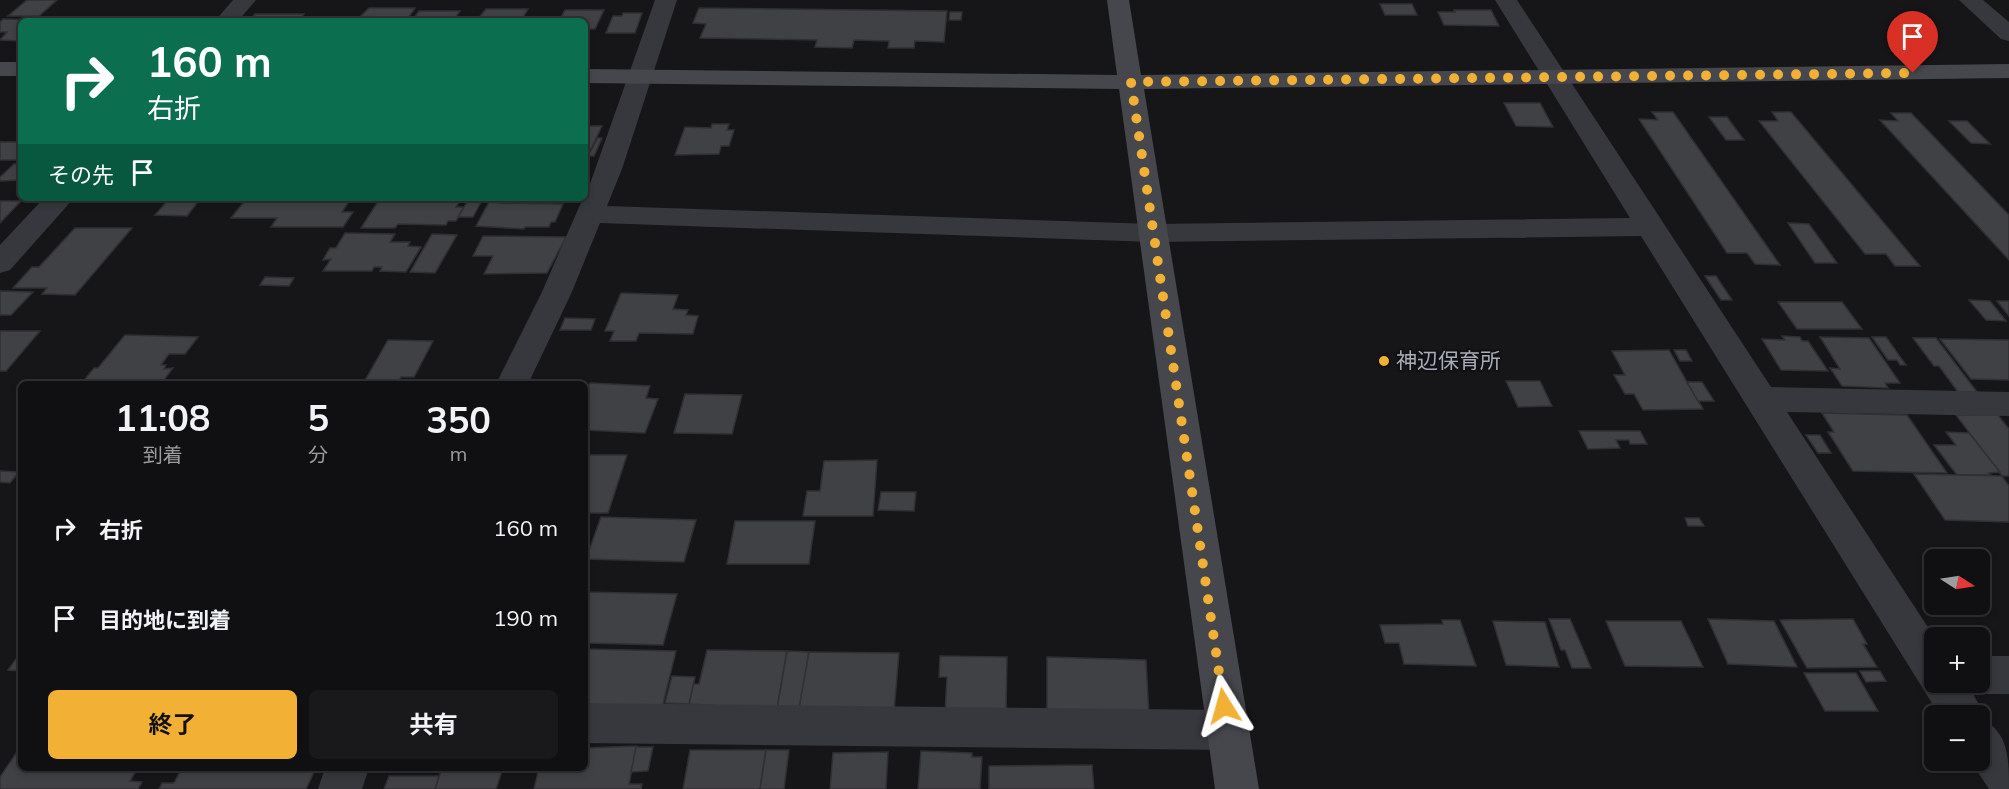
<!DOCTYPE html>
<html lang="ja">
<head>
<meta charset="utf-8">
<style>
	body { margin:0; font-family:Mulish,"Noto Sans JP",sans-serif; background:#19191b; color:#f1f3f6; height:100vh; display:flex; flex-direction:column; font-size:22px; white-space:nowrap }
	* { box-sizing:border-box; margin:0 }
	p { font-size:20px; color:#9c9d9f }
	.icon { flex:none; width:33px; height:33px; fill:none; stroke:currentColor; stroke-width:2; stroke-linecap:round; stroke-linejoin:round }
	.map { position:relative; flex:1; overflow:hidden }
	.drawer { position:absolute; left:18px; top:381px; width:570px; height:390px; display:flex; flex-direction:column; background:#101012; border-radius:9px; box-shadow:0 3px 9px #0003,0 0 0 2px #303032 }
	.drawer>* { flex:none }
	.hud { position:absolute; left:18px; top:18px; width:570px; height:183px; border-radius:9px; box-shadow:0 3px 9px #0003,0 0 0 2px #303032; background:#0b6e4f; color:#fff; overflow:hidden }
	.needle { width:39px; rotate:102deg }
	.tools { position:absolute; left:1924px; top:549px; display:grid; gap:12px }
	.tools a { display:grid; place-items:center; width:66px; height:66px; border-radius:9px; background:#101012; box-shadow:0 3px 9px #0003,0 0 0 2px #303032; font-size:30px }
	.pin { position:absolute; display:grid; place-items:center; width:51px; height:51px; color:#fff; margin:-62px -26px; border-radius:50% 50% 50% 0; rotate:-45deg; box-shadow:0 0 6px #0007 }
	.pin .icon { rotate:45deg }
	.me { position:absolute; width:66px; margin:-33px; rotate:352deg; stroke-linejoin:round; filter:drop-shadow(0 0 4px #0008) }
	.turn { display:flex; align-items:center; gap:21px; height:126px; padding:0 30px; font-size:27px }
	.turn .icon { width:78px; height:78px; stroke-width:2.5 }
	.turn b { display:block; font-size:42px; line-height:51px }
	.then { display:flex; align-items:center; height:57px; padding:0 30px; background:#0003; gap:12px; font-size:22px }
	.eta { display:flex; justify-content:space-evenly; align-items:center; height:102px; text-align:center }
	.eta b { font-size:36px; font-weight:700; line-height:42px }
	.button { display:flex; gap:12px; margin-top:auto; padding:12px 30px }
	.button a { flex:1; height:69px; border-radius:9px; background:#f2b134; color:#111; font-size:24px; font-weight:700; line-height:69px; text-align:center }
	.button a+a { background:#19191b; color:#f1f3f6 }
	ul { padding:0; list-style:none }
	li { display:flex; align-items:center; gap:18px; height:90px; padding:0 30px }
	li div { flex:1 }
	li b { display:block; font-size:22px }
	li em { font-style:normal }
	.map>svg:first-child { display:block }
	.building { fill:#404145; stroke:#303034; stroke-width:1.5 }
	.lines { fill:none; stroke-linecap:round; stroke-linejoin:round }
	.street { fill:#37383d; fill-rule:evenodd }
	.secondary { fill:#45474d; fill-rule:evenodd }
	.route { stroke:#f2b134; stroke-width:10; stroke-dasharray:0 18 }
	.poi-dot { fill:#f2b134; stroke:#111113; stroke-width:2 }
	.labels { text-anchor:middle; stroke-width:4.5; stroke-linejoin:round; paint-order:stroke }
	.poi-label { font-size:21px; fill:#a8adb8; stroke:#111113; text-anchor:start }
</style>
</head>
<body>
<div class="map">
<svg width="2009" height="789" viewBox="0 0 2009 789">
	<rect width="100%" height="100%" fill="#161618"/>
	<!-- building -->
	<g class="building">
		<path d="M27 0H57L39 16H8Z"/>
		<path d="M1380 4H1412L1417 15H1385Z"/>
		<path d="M369 8H415L406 21H356Z"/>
		<path d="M699 8 947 11 944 42 915 41 914 48H888L889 41 854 40 852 48 815 47 817 40 700 38 706 24 693 23Z"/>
		<path d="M486 9H528L521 21H476Z"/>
		<path d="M565 10H604L595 29H585V21H553L555 19H560Z"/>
		<path d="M1454 10H1491L1499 26 1444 25 1438 12H1455Z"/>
		<path d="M419 11H460L453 21H412Z"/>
		<path d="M950 12H962L961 20H949Z"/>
		<path d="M623 13H642L635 33H606L613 16H622Z"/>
		<path d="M255 14H304L298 21H249Z"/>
		<path d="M3 19 78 21H21V41L0 40 7 32H0V22Z"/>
		<path d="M1504 103H1540L1553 127 1516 126Z"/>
		<path d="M1652 112H1673L1780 265 1755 264 1747 253H1727L1639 119 1658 120Z"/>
		<path d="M1772 112H1791L1920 266H1895L1886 254H1865L1759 121H1778Z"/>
		<path d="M1891 113H1911L2009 215V260L1880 120 1898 121Z"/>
		<path d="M1709 117H1727L1744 140H1726Z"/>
		<path d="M1949 121H1967L1990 144 1971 143Z"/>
		<path d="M712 124H729L727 130H734L729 146H721L719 154 675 155 685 127 711 128Z"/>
		<path d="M585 126H602L591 149H585Z"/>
		<path d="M598 138H602L594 156H588Z"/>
		<path d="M0 142H21V157L19 160H0Z"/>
		<path d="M14 164H21V180L0 181V177Z"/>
		<path d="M170 198H201L187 216 155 215Z"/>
		<path d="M541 198H579L540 201Z"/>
		<path d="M246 199 350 200 342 212H353L343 227H271L277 218H231Z"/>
		<path d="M379 200 460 201 456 207H464L456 221H448L446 225 398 224 395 228H361Z"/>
		<path d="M0 201H21L0 223Z"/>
		<path d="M467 202H481L473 217H458Z"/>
		<path d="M489 202 501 203 563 204 555 222H551L549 227H525L524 229 476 226Z"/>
		<path d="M1788 223 1809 224 1837 263H1815Z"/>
		<path d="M75 228H132L75 295 42 294 47 288H13L32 267H39Z"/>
		<path d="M345 233 395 234 390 242H410L408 246 421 247 406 272 380 271 382 267H374L372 271H323L331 259 323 260 330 248H336Z"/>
		<path d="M432 234 457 235 435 273 410 272Z"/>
		<path d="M483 236 566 237 547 273 484 274 493 256H473Z"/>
		<path d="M1705 276H1716L1732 300H1721Z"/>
		<path d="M265 277 294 278 289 286 260 285Z"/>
		<path d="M0 291 33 292 11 315H0Z"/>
		<path d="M621 293 678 295 673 309 688 310 686 315 698 316 693 334 639 333 636 341H610L614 331H605Z"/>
		<path d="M1969 300 1990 301 2006 321 1986 320Z"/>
		<path d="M1997 301H2009V316Z"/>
		<path d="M1778 302H1842L1862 329H1797Z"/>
		<path d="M565 318 595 319 591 330H560Z"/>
		<path d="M0 331H40L6 371H0Z"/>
		<path d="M125 335 198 337 185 354H169L161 365H166L164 369 173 368 161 384H81L94 368H98Z"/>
		<path d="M1782 336 1800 337 1802 341H1808L1828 371 1781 370 1762 339 1785 340Z"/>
		<path d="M1820 337 1869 338 1900 383H1885L1888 388 1842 386 1830 368 1840 369Z"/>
		<path d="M1872 337H1886L1906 365H1900L1897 360H1888Z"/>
		<path d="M1913 338H1936L1977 392H1958L1939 366H1934Z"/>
		<path d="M1940 339 2009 340V380L1971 379Z"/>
		<path d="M388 340 433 341 414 377H401L397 384H363Z"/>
		<path d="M1669 350 1687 382 1703 409 1643 410 1634 394H1625L1614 375H1625L1612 351Z"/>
		<path d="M1674 350H1686L1692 361H1680Z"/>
		<path d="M1506 381H1540L1552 406 1518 407Z"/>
		<path d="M1687 382H1702L1714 401H1698Z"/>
		<path d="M590 383 650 386 646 398 658 399 645 433 585 430V394Z"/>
		<path d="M685 394 742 395 732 434 674 433Z"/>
		<path d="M1822 413 1907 415 1947 473 1853 471 1828 432H1834Z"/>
		<path d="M1956 415H1998L2009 429V476H2002Z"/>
		<path d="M1579 431H1640L1647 444H1630L1629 440H1616L1620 448 1588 449Z"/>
		<path d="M1946 432 1969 433 2000 472 1989 473 1991 475H1957L1934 445H1956Z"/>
		<path d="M1806 435H1820L1831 453H1818Z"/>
		<path d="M585 455H627L608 513H585Z"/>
		<path d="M877 460 873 516H803L807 491H820L824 461Z"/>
		<path d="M0 471 19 472 10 483 0 482Z"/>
		<path d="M1914 474 2002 476 2009 486V522L1945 520Z"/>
		<path d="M881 492H916L914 511 878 510Z"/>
		<path d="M601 517 696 520 684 562 586 559Z"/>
		<path d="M1685 518H1699L1704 526H1688Z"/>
		<path d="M735 521H815L809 564H727Z"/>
		<path d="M585 592 677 594 663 645 585 643Z"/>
		<path d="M1549 619H1570L1591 668H1572L1565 650H1561Z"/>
		<path d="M1708 619 1774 621 1797 667 1728 664Z"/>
		<path d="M1853 619 1867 644H1863L1877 667 1807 668 1780 620Z"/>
		<path d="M1442 620H1460L1476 666 1404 664 1399 643H1385L1380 625 1443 624Z"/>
		<path d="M1493 621 1545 622 1559 667 1506 665Z"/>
		<path d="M1606 621H1681L1703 667 1625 666Z"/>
		<path d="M585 649 676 651 662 708 585 707Z"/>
		<path d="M707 650 787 651 777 709 689 704 693 684H699Z"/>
		<path d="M787 651 809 652 799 712 777 709Z"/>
		<path d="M21 652V671L8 670Z"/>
		<path d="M809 652 899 653 894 711 799 708Z"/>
		<path d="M940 656 1007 657 1006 714 945 713 947 677H939Z"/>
		<path d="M1047 657 1146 660 1149 716 1047 713Z"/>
		<path d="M1860 671H1880L1886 681 1866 682Z"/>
		<path d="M1804 673H1856L1878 711H1825Z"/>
		<path d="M672 676 695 677 689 704 665 703Z"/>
		<path d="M21 746V768H138L130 781 142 782 138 789H0V777Z"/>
		<path d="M637 746 629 784H642L641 789H534L539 768H585V748Z"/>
		<path d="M636 747H653L648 771 631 772Z"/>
		<path d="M690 750H766L760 789H683Z"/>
		<path d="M766 750H789L784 789H760Z"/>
		<path d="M921 751 972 753V757H982L980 789H918Z"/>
		<path d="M888 752 886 789H830L833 753Z"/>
		<path d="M1092 765 1094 789H989V766Z"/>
		<path d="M182 768H316L306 789H159L162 783H174Z"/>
		<path d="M442 768H503L496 789H435Z"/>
		<path d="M389 776H439L435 789H384Z"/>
	</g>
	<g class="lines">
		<!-- street -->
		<g class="street">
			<path d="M233 0H256L238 21H215Z"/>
			<path d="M655 0H677L622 169 607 206 1153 224 1630 218 1495 0H1517L1771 387 2009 392V416L1787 412 1935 638V682H1980V656H2009V694H1980L1971 690 1985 716 1983 720C2009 733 2009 760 2009 789H1989L1970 760H1980V716H1940L1641 236 1153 242 600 223 571 294 528 384H496L541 294 583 198H585Z"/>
			<path d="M1959 0H1983L2009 22V41L2001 39Z"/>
			<path d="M44 198H74L10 270 0 273V245Z"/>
			<path d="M585 703 1228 710 1243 716 1249 730 1243 744 1228 750 585 743Z"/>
			<path d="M325 768H369L362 789H318Z"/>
		</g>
		<!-- secondary -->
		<g class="secondary">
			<path d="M1107 0H1129L1141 75 2009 64V78L1144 89 1259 789H1215L1119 89 585 83V69L1117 75Z"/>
			<rect x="0" y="62" width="21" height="14"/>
		</g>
	</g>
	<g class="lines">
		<!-- route -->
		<path class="route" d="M1224 706 1131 82 1913 73"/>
	</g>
	<!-- markers -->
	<circle class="poi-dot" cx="1384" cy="361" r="6"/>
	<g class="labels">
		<!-- poi labels -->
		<g class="poi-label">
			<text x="1396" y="368">神辺保育所</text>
		</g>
	</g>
</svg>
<div class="tools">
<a><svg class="needle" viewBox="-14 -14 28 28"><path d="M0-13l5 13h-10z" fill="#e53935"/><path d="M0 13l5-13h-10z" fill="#9c9d9f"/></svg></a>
<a>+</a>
<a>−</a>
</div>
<div class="pin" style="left:1913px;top:73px;background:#d93025"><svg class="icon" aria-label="arrive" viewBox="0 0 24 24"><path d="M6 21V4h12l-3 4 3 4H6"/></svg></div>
<svg class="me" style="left:1224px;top:706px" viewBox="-20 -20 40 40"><path d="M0-17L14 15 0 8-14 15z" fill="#f2b134" stroke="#fff" stroke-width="4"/></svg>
<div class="hud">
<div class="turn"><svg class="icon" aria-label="right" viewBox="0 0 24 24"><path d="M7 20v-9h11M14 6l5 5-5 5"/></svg><div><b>160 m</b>右折</div></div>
<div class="then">その先<svg class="icon" aria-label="arrive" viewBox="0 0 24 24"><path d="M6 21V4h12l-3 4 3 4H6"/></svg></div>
</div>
<section class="drawer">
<div class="eta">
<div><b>11:08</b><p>到着</p></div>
<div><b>5</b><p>分</p></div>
<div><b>350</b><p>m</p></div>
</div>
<ul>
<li><svg class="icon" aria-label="right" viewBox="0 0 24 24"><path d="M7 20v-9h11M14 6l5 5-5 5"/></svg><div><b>右折</b></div><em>160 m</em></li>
<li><svg class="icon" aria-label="arrive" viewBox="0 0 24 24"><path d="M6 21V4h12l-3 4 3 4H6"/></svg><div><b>目的地に到着</b></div><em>190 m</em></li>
</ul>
<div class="button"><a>終了</a><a>共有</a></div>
</section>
</div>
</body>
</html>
